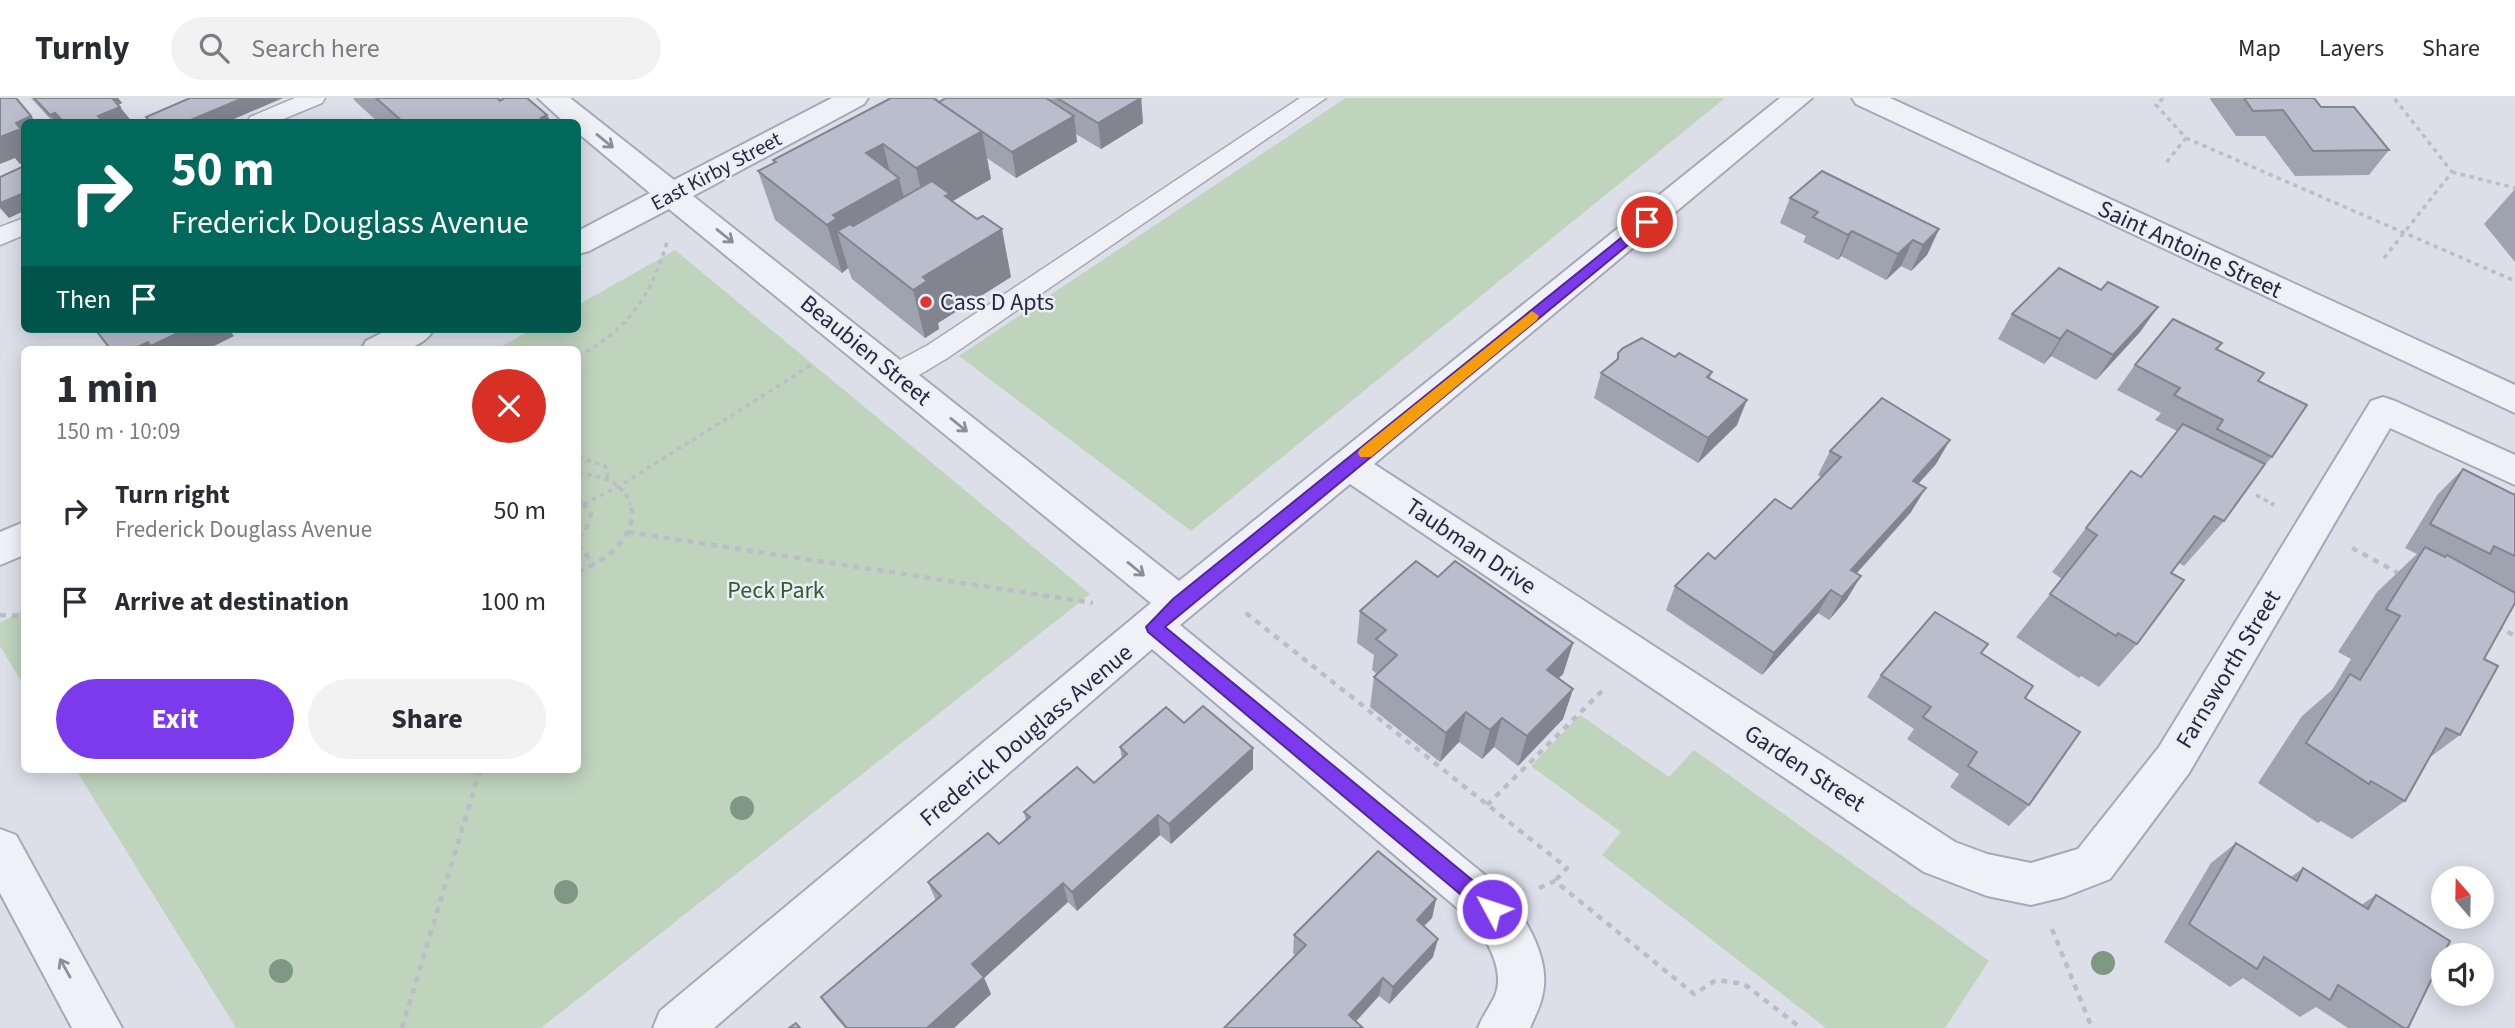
<!DOCTYPE html>
<html lang="en">
<head>
<meta charset="utf-8">
<style>
	body { margin:0; font-family:"Source Sans 3",sans-serif; background:#f2f2f3; color:#2b2b33; height:100vh; display:flex; flex-direction:column; font-size:26px; white-space:nowrap }
	* { box-sizing:border-box; margin:0 }
	p { font-size:23px; color:#7c7c81 }
	.icon { flex:none; width:38px; height:38px; fill:none; stroke:currentColor; stroke-width:2; stroke-linecap:round; stroke-linejoin:round }
	.map { position:relative; flex:1; overflow:hidden }
	.sheet { position:absolute; left:21px; top:248px; width:560px; height:427px; display:flex; flex-direction:column; background:#fff; border-radius:10px; box-shadow:0 4px 18px #0003 }
	.sheet>* { flex:none }
	.top-card { position:absolute; left:21px; top:21px; width:560px; height:214px; border-radius:10px; box-shadow:0 4px 18px #0003; background:#00695c; color:#fff; overflow:hidden }
	.needle { width:46px; rotate:340deg }
	.tools { position:absolute; left:2431px; top:768px; display:grid; gap:14px }
	.tools a { display:grid; place-items:center; width:63px; height:63px; border-radius:50%; background:#fff; box-shadow:0 4px 18px #0003; font-size:35px }
	.pin { position:absolute; display:grid; place-items:center; width:60px; height:60px; color:#fff; margin:-30px; border:4px solid #fff; border-radius:50%; box-shadow:0 2px 7px #0007 }
	.me { position:absolute; width:77px; margin:-38px; rotate:310deg; stroke-linejoin:round; filter:drop-shadow(0 0 5px #0008) }
	.turn { display:flex; align-items:center; gap:24px; height:147px; padding:0 35px; font-size:32px }
	.turn .icon { width:91px; height:91px; stroke-width:2.5 }
	.turn b { display:block; font-size:49px; line-height:60px }
	.then { display:flex; align-items:center; height:66px; padding:0 35px; background:#0003; gap:14px; font-size:26px }
	.round { display:grid; place-items:center; flex:none; width:74px; height:74px; border-radius:37px; background:#f2f2f3 }
	.headline { display:flex; align-items:center; justify-content:space-between; height:119px; padding:0 35px }
	h1 { font-size:42px; font-weight:700; line-height:52px }
	.cta { display:flex; gap:14px; margin-top:auto; padding:14px 35px }
	.cta a { flex:1; height:80px; border-radius:42px; background:#7c3aed; color:#fff; font-size:28px; font-weight:700; line-height:80px; text-align:center }
	.cta a+a { background:#f2f2f3; color:#2b2b33 }
	ul { padding:0; list-style:none }
	li { display:flex; align-items:center; gap:21px; height:91px; padding:0 35px }
	li div { flex:1 }
	li b { display:block; font-size:26px }
	li em { font-style:normal }
	header { display:flex; align-items:center; gap:42px; box-sizing:border-box; height:98px; padding:0 35px; background:#fff; border-bottom:2px solid #e1e1e2 }
	header strong { font-size:33px }
	nav { display:flex; gap:38px; margin-inline-start:auto; font-size:24px }
	.search { width:490px; height:63px; background:#f2f2f3; display:flex; align-items:center; gap:18px; box-sizing:border-box; padding:0 24px; border-radius:38px; color:#7c7c81; font-size:26px }
	.map>svg:first-child { display:block }
	.green { fill:#bfd3bd }
	.lines { fill:none; stroke-linecap:round; stroke-linejoin:round }
	.service-casing { stroke:#a5a9b6; stroke-width:3 }
	.minor-casing { stroke:#a5a9b6; stroke-width:4 }
	.tertiary-casing { stroke:#a5a9b6; stroke-width:4 }
	.path-far1 { stroke:#bbbdc7; stroke-width:3.5; stroke-dasharray:4.5 4.5; stroke-linecap:butt }
	.path { stroke:#bbbdc7; stroke-width:4.5; stroke-dasharray:6 6; stroke-linecap:butt }
	.service { fill:#f0f1f6; fill-rule:evenodd }
	.minor { fill:#f0f1f6; fill-rule:evenodd }
	.tertiary { fill:#f0f1f6; fill-rule:evenodd }
	.tree { fill:#7e9883 }
	.wall { fill:#9fa3af }
	.shaded-wall { fill:#82848f }
	.building { fill:#b9bdcc; stroke:#82848f; stroke-width:2 }
	.oneway { stroke:#8a8e9b }
	.route { fill:#7c3aed; stroke:#51269a; stroke-width:2 }
	.slow { fill:#f59e0b }
	.poi-dot { fill:#dc3532; stroke:#eceef6; stroke-width:2.5 }
	.labels { text-anchor:middle; stroke-width:5; stroke-linejoin:round; paint-order:stroke }
	.far-street-label { font-size:21px; fill:#242a40; stroke:#eceef6 }
	.street-label { font-size:24px; fill:#242a40; stroke:#eceef6 }
	.poi-label { font-size:24px; fill:#242a40; stroke:#eceef6; text-anchor:start }
	.park-label { font-size:24px; fill:#315d30; stroke:#eceef6 }
</style>
</head>
<body>
<header>
<strong>Turnly</strong>
<div class="search"><svg class="icon" aria-label="search" viewBox="0 0 24 24"><circle cx="10" cy="10" r="6"/><path d="M15 15l6 6"/></svg>Search here</div>
<nav><a>Map</a><a>Layers</a><a>Share</a></nav>
</header>
<div class="map">
<svg width="2515" height="930" viewBox="0 0 2515 930">
	<rect width="100%" height="100%" fill="#dcdfe8"/>
	<!-- green -->
	<g class="green">
		<path d="M1346 0H1725L1191 433 959 258Z"/>
		<path d="M675 152 1090 496 541 930H236L76 672H578V252H495L533 231H578V207Z"/>
		<path d="M24 512V588L0 548V525Z"/>
		<path d="M1580 617 1669 679 1694 652 1989 863 1945 930H1826L1602 757 1621 734 1531 668Z"/>
	</g>
	<g class="lines">
		<!-- service casing -->
		<g class="service-casing">
			<g id="service">
				<path d="M295 0H325L322 5 276 24H247L250 19Z"/>
				<path d="M1300 0H1326L946 261C929 270 907 289 887 283L883 276 887 269 928 247Z"/>
				<path d="M24 120V137L0 147V129Z"/>
			</g>
		</g>
		<!-- minor casing -->
		<g class="minor-casing">
			<g id="minor">
				<path d="M538 0H570L674 82 832 0H868L864 6 693 98 1179 483 1780 0H1812L1374 366 1955 744 1987 756 2031 765 2078 751 2159 649 2371 303 2383 299 2395 303 2515 357V387L2390 330 2189 675 2110 781 2064 799 2031 807 1987 798 1924 774 1350 386 1180 527 1508 796C1527 824 1552 863 1542 899 1540 909 1534 920 1530 930H1478C1482 919 1489 910 1494 900 1506 875 1489 847 1476 826L1152 551 714 930H653L660 913 1151 505 669 111 589 153 578 156V133L650 95 578 35V24H564Z"/>
				<path d="M1852 0H1890L2515 287V315L1856 6Z"/>
				<path d="M389 231H434C419 257 387 252 361 252L366 243Z"/>
				<path d="M24 424V457L0 467V434Z"/>
			</g>
		</g>
		<!-- tertiary casing -->
		<g class="tertiary-casing">
			<path id="tertiary" d="M0 731 16 737 122 930H72L0 795Z"/>
		</g>
		<!-- path-far1 -->
		<g class="path-far1">
			<path d="M2163 0 2156 7 2186 40 2166 65"/>
			<path d="M2186 40 2515 183"/>
			<path d="M2452 74 2515 90"/>
			<path d="M2384 160 2452 74 2394 0"/>
			<path d="M578 258C627 233 652 197 667 144"/>
			<path d="M578 359 605 368 608 380"/>
			<path d="M578 376C602 377 622 383 631 407"/>
			<path d="M2256 397 2274 407"/>
			<path d="M578 403 585 407"/>
			<path d="M584 406 621 387 813 266"/>
		</g>
		<!-- path -->
		<g class="path">
			<path d="M2271 405 2274 407"/>
			<path d="M628 434 1093 505"/>
			<path d="M578 440 586 432 591 416 583 405"/>
			<path d="M578 446 594 467"/>
			<path d="M2352 450 2400 476"/>
			<path d="M578 474C606 462 638 440 631 405"/>
			<path d="M1246 515 1567 770 1555 783"/>
			<path d="M0 517 24 518"/>
			<path d="M2497 528 2515 538"/>
			<path d="M1487 707 1603 592"/>
			<path d="M1539 790 1555 783 1694 896 1716 882 1744 886 1801 930"/>
			<path d="M2052 831 2092 930"/>
			<path d="M402 930 480 672"/>
		</g>
		<!-- service -->
		<use href="#service" class="service"/>
		<!-- minor -->
		<use href="#minor" class="minor"/>
		<!-- tertiary -->
		<use href="#tertiary" class="tertiary"/>
	</g>
	<!-- trees -->
	<g class="tree">
		<circle cx="742" cy="710" r="12"/>
		<circle cx="566" cy="794" r="12"/>
		<circle cx="2103" cy="865" r="12"/>
		<circle cx="281" cy="873" r="12"/>
	</g>
	<!-- wall -->
	<g class="wall">
		<path d="M31 0H118L122 5 118 7 132 24H53Z"/>
		<path d="M353 0H527L551 24H378L355 3Z"/>
		<path d="M937 0 939 4 946 0H1141L1143 25 1101 51 1076 36 1077 44 1016 80 987 60 991 81 952 103 1011 179 938 225 939 231 925 240 852 181 848 170 842 175 775 122 758 73 774 65 773 62Z"/>
		<path d="M2210 0H2314L2321 9 2389 52 2369 77 2295 78 2265 38H2236L2210 1Z"/>
		<path d="M2515 91V164L2484 126Z"/>
		<path d="M1790 100 1939 131 1927 157 1911 173 1901 168 1886 182 1841 158 1838 162 1803 144 1806 138 1780 125Z"/>
		<path d="M2101 192 2158 209 2140 234 2096 282 2051 258 2044 266 1998 241 2012 216Z"/>
		<path d="M2222 245 2217 252 2258 283 2272 359 2261 371 2224 423 2184 468 2179 465 2171 475 2137 546 2099 589 2081 578 2079 580 2016 539 2062 481 2052 474 2086 430 2141 379 2177 333 2155 322 2161 315 2117 292 2135 267Z"/>
		<path d="M1618 255 1675 259 1712 274 1710 280 1737 327 1698 365 1594 300 1601 275 1616 262Z"/>
		<path d="M1830 353 1936 366 1918 386 1911 414 1857 475 1847 501 1829 522 1818 515 1762 577 1666 512 1675 488 1791 411 1822 380 1818 377Z"/>
		<path d="M2463 371 2513 396 2515 394V505L2484 561 2460 637 2429 660 2405 703 2352 741 2321 723 2318 725 2258 685 2302 618 2332 592 2351 561 2338 554 2377 494 2417 456 2405 450 2438 396Z"/>
		<path d="M1360 513 1573 545 1563 576 1558 580 1573 591 1563 621 1518 668 1494 649 1482 661 1459 644 1440 664 1370 609 1374 579 1377 576 1372 572 1374 557 1357 545Z"/>
		<path d="M1981 555 2025 600 2029 707 2009 728 1950 689 1959 676 1907 641 1914 631 1867 599 1881 577Z"/>
		<path d="M1184 625 1253 650V671L1171 746 1160 737 1077 813 1068 804 984 880 991 896 954 930H845L833 916 821 899 936 803 928 784 999 746 1026 723 1024 714 1094 685 1122 661 1120 649Z"/>
		<path d="M2236 745 2291 779 2303 770 2361 807 2376 797 2408 930H2348L2316 909 2300 919 2243 880 2230 889 2164 844 2211 765Z"/>
		<path d="M1436 801 1432 820 1424 828 1433 859 1389 906 1379 898 1224 930 1296 858 1293 855 1294 837Z"/>
	</g>
	<!-- shaded-wall -->
	<g class="shaded-wall">
		<path d="M108 0H118L122 5 114 9Z"/>
		<path d="M243 0H283L227 24H186Z"/>
		<path d="M1141 0 1143 25 1101 51 1098 25Z"/>
		<path d="M120 9 132 24H96L98 18Z"/>
		<path d="M55 15 63 24H56L50 17Z"/>
		<path d="M547 17 551 24H543L541 20Z"/>
		<path d="M31 18 36 24H24V64L20 66 15 60 0 66V39L16 25Z"/>
		<path d="M1074 18 1077 44 1016 80 1012 54Z"/>
		<path d="M982 33 991 81 927 118 916 70Z"/>
		<path d="M883 46 892 83 899 80 911 128 837 133 848 170 842 175 827 127 866 55Z"/>
		<path d="M24 95V113L9 120 0 110V105Z"/>
		<path d="M1002 131 1011 179 938 225 939 231 925 240 913 192 923 179Z"/>
		<path d="M1939 131 1927 157 1911 173 1923 147Z"/>
		<path d="M1852 133 1841 158 1838 162 1848 137Z"/>
		<path d="M1913 142 1901 168 1886 182 1898 156Z"/>
		<path d="M2158 209 2140 234 2096 282 2113 257Z"/>
		<path d="M186 231H228L234 238 206 252H132L148 244Z"/>
		<path d="M2067 232 2051 258 2044 266 2060 241Z"/>
		<path d="M1747 302 1737 327 1698 365 1708 340Z"/>
		<path d="M1950 342 1936 366 1899 407 1913 383Z"/>
		<path d="M1926 390 1911 414 1838 496 1851 472Z"/>
		<path d="M1861 478 1847 501 1829 522 1842 499Z"/>
		<path d="M1831 492 1818 515 1762 577 1774 555Z"/>
		<path d="M1573 545 1563 576 1537 602 1547 572Z"/>
		<path d="M1573 591 1563 621 1518 668 1527 638Z"/>
		<path d="M1466 614 1459 644 1440 664 1446 635Z"/>
		<path d="M1502 620 1494 649 1482 661 1490 632Z"/>
		<path d="M1253 650V671L1171 746 1169 726Z"/>
		<path d="M1158 717 1160 737 1077 813 1072 794Z"/>
		<path d="M1063 785 1068 804 984 880 991 896 954 930H927L972 866Z"/>
		<path d="M1436 801 1432 820 1412 840 1417 822Z"/>
		<path d="M1438 841 1433 859 1389 906 1393 889Z"/>
		<path d="M1383 880 1379 898 1350 930 1349 917Z"/>
	</g>
	<!-- building -->
	<g class="building">
		<path d="M0 0H16L31 18 16 25 21 31 0 39Z"/>
		<path d="M34 0H112L120 9 98 18 102 22 96 24H64L55 15 50 17Z"/>
		<path d="M190 0H243L186 24H151L146 19Z"/>
		<path d="M376 0H497L500 3 505 0H527L547 17 541 20 546 24H403Z"/>
		<path d="M891 0H933L982 33 916 70 883 46 866 55 899 80 833 117 837 120 827 127 758 73 776 64 773 62Z"/>
		<path d="M946 0H1046L1074 18 1012 54 939 4Z"/>
		<path d="M1057 0H1141L1098 25Z"/>
		<path d="M2244 0H2314L2321 9H2354L2389 52 2313 53 2283 12 2253 13Z"/>
		<path d="M24 68V95L0 105V79Z"/>
		<path d="M1822 73 1939 131 1923 147 1913 142 1898 156 1852 133 1848 137 1813 119 1818 114 1790 100Z"/>
		<path d="M932 83 950 96 945 98 977 121 983 118 1002 131 923 179 927 183 913 192 837 133 850 126 853 128Z"/>
		<path d="M2059 170 2101 192 2108 184 2158 209 2113 257 2067 232 2060 241 2012 216Z"/>
		<path d="M2173 221 2222 245 2216 251 2264 275 2258 283 2307 307 2272 359 2217 331 2223 322 2174 297 2180 290 2135 267Z"/>
		<path d="M95 231H186L151 248 148 244 132 252H111Z"/>
		<path d="M1642 240 1675 259 1679 255 1712 274 1707 279 1747 302 1708 340 1601 275 1618 261V255L1623 250Z"/>
		<path d="M1882 300 1950 342 1913 383 1926 390 1851 472 1861 478 1842 499 1831 492 1774 555 1675 488 1708 455 1715 461 1775 401 1791 411 1841 359 1830 353Z"/>
		<path d="M2183 326 2265 366 2224 423 2214 418 2171 475 2184 482 2137 546 2118 535 2116 538 2050 496 2097 437 2086 430 2131 373 2141 379Z"/>
		<path d="M2463 371 2515 397V458L2494 448 2490 456 2430 426Z"/>
		<path d="M2425 449 2445 459 2447 457 2515 495V505L2484 561 2498 568 2460 637 2446 630 2405 703 2371 683 2369 686 2306 645 2350 576 2360 582 2400 518 2386 511Z"/>
		<path d="M1416 463 1438 479 1455 463 1573 545 1547 572 1573 591 1527 638 1502 620 1490 632 1466 614 1446 635 1374 579 1397 557 1376 541 1386 532 1360 513Z"/>
		<path d="M1935 514 1988 546 1981 555 2033 588 2025 600 2080 634 2029 707 1968 668 1977 654 1923 619 1931 609 1881 577Z"/>
		<path d="M1203 608 1253 650 1169 726 1158 717 1072 794 1063 785 972 866 984 879 927 930H847L821 899 941 798 928 784 988 735 999 746 1030 719 1024 714 1077 669 1094 685 1127 656 1120 649 1166 609 1184 625Z"/>
		<path d="M2236 745 2297 783 2303 770 2368 811 2376 797 2450 843 2408 930H2404L2338 887 2330 902 2264 859 2257 871 2189 826Z"/>
		<path d="M1378 753 1436 801 1417 822 1438 841 1393 889 1383 880 1349 917 1363 930H1224L1306 847 1294 837Z"/>
		<path d="M796 925 800 930H789Z"/>
	</g>
	<!-- one-way arrows -->
	<defs><path id="oneway-shaft" d="M-6 0H5M1.5-3L5.5 0L1.5 3" fill="none" stroke-width="1.6" stroke-linecap="round" stroke-linejoin="round" transform="scale(1.75)"/></defs>
	<g class="oneway">
		<use href="#oneway-shaft" transform="translate(605 43) rotate(39)"/>
		<use href="#oneway-shaft" transform="translate(725 138) rotate(39)"/>
		<use href="#oneway-shaft" transform="translate(959 327) rotate(39)"/>
		<use href="#oneway-shaft" transform="translate(1136 471) rotate(39)"/>
		<use href="#oneway-shaft" transform="translate(65 870) rotate(-119)"/>
	</g>
	<!-- route -->
	<path class="route" d="M1647 119 1654 124 1652 127 1165 529 1499 804 1501 811 1499 817 1492 820 1485 817 1148 534 1146 529 1173 501Z"/>
	<!-- slow -->
	<path class="slow" d="M1532 213 1539 218 1537 222 1371 359H1360L1358 355 1360 351Z"/>
	<!-- markers -->
	<circle class="poi-dot" cx="926" cy="204" r="7"/>
	<g class="labels">
		<!-- far-street labels -->
		<g class="far-street-label">
			<text transform="translate(716 73) rotate(-28)" y="7">East Kirby Street</text>
		</g>
		<!-- street labels -->
		<g class="street-label">
			<text transform="translate(2190 151) rotate(25)" y="8">Saint Antoine Street</text>
			<text transform="translate(866 252) rotate(39)" y="8">Beaubien Street</text>
			<text transform="translate(1471 448) rotate(34)" y="8">Taubman Drive</text>
			<text transform="translate(2228 571) rotate(-59)" y="8">Farnsworth Street</text>
			<text transform="translate(1026 637) rotate(-40)" y="8">Frederick Douglass Avenue</text>
			<text transform="translate(1805 670) rotate(33)" y="8">Garden Street</text>
		</g>
		<!-- poi labels -->
		<g class="poi-label">
			<text x="940" y="212">Cass D Apts</text>
		</g>
		<!-- park labels -->
		<g class="park-label">
			<text x="776" y="500">Peck Park</text>
		</g>
	</g>
</svg>
<div class="tools">
<a><svg class="needle" viewBox="-14 -14 28 28"><path d="M0-13l5 13h-10z" fill="#e53935"/><path d="M0 13l5-13h-10z" fill="#7c7c81"/></svg></a>
<a><svg class="icon" aria-label="sound" viewBox="0 0 24 24"><path d="M4 9h4l5-4v14l-5-4H4zM17 9q2 3 0 6"/></svg></a>
</div>
<div class="pin" style="left:1647px;top:124px;background:#d93025"><svg class="icon" aria-label="arrive" viewBox="0 0 24 24"><path d="M6 21V4h12l-3 4 3 4H6"/></svg></div>
<svg class="me" style="left:1492px;top:811px" viewBox="-20 -20 40 40"><circle r="17" fill="#7c3aed" stroke="#fff" stroke-width="3"/><path d="M0-11L8 9 0 5-8 9z" fill="#fff"/></svg>
<div class="top-card">
<div class="turn"><svg class="icon" aria-label="right" viewBox="0 0 24 24"><path d="M7 20v-9h11M14 6l5 5-5 5"/></svg><div><b>50 m</b>Frederick Douglass Avenue</div></div>
<div class="then">Then<svg class="icon" aria-label="arrive" viewBox="0 0 24 24"><path d="M6 21V4h12l-3 4 3 4H6"/></svg></div>
</div>
<section class="sheet">
<div class="headline"><div><h1>1 min</h1><p>150 m · 10:09</p></div><a class="round" style="background:#d93025;color:#fff"><svg class="icon" aria-label="close" viewBox="0 0 24 24"><path d="M6 6l12 12M18 6L6 18"/></svg></a></div>
<ul>
<li><svg class="icon" aria-label="right" viewBox="0 0 24 24"><path d="M7 20v-9h11M14 6l5 5-5 5"/></svg><div><b>Turn right</b><p>Frederick Douglass Avenue</p></div><em>50 m</em></li>
<li><svg class="icon" aria-label="arrive" viewBox="0 0 24 24"><path d="M6 21V4h12l-3 4 3 4H6"/></svg><div><b>Arrive at destination</b></div><em>100 m</em></li>
</ul>
<div class="cta"><a>Exit</a><a>Share</a></div>
</section>
</div>
</body>
</html>
